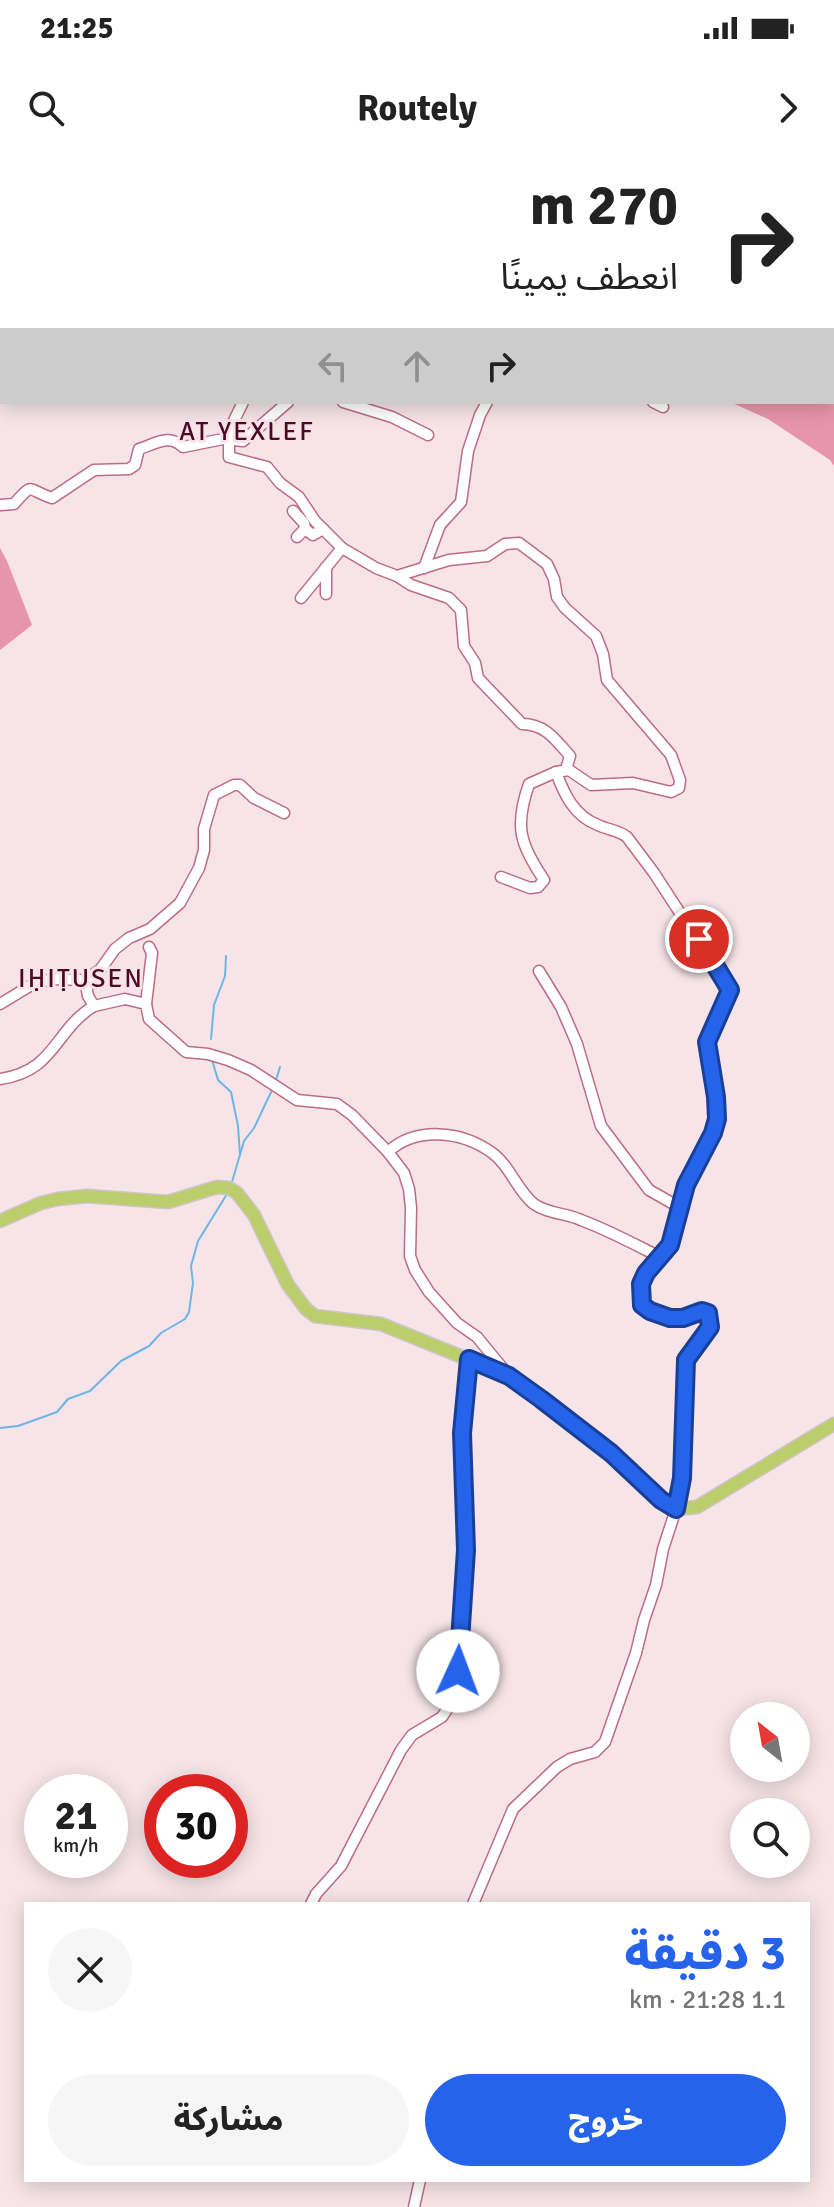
<!DOCTYPE html>
<html lang="ar">
<head>
<meta charset="utf-8">
<style>
	body { margin:0; font-family:Signika,"Noto Sans Arabic",sans-serif; background:#f6f6f6; color:#222; direction:rtl; height:100vh; display:flex; flex-direction:column; font-size:30px; white-space:nowrap }
	* { box-sizing:border-box; margin:0 }
	p { font-size:26px; color:#767676 }
	.icon { flex:none; width:44px; height:44px; fill:none; stroke:currentColor; stroke-width:2; stroke-linecap:round; stroke-linejoin:round }
	.map { position:relative; flex:1; overflow:hidden; direction:ltr }
	.panel { position:absolute; left:24px; top:1742px; width:786px; height:280px; display:flex; flex-direction:column; background:#fff; border-radius:0px; box-shadow:0 4px 20px #0003; direction:rtl }
	.panel>* { flex:none }
	.hud { position:absolute; left:0px; top:0px; width:834px; height:244px; box-shadow:0 4px 20px #0003; direction:rtl; background:#fff; color:#222; overflow:hidden }
	.needle { width:52px; rotate:329deg }
	.controls { position:absolute; left:730px; top:1542px; display:grid; gap:16px }
	.controls a { display:grid; place-items:center; width:80px; height:80px; border-radius:50%; background:#fff; box-shadow:0 4px 20px #0003; font-size:40px }
	.speed { position:absolute; left:24px; top:1614px; display:flex; gap:16px; font-size:40px; font-weight:700; text-align:center }
	.speed>* { display:grid; place-content:center; width:104px; height:104px; border-radius:50%; background:#fff; box-shadow:0 4px 20px #0003; line-height:1 }
	.speed small { font-size:20px; font-weight:400 }
	.speed .limit { border:12px solid #d22; background:#fff; color:#111 }
	.pin { position:absolute; display:grid; place-items:center; width:68px; height:68px; color:#fff; margin:-34px; border:4px solid #fff; border-radius:50%; box-shadow:0 2px 8px #0007 }
	.me { position:absolute; width:88px; margin:-44px; rotate:2deg; stroke-linejoin:round; filter:drop-shadow(0 0 6px #0008) }
	.turn { display:flex; align-items:center; gap:28px; height:168px; padding:0 24px; font-size:36px }
	.turn .icon { width:104px; height:104px; stroke-width:2.5 }
	.turn b { display:block; font-size:56px; line-height:68px }
	.lanes { display:flex; align-items:center; height:76px; padding:0 24px; background:#0003; justify-content:center; gap:40px; direction:ltr }
	.lanes .off { opacity:.35 }
	.round { display:grid; place-items:center; flex:none; width:84px; height:84px; border-radius:42px; background:#f6f6f6 }
	.summary { display:flex; align-items:center; justify-content:space-between; height:136px; padding:0 24px }
	h1 { font-size:48px; font-weight:800; line-height:60px; color:#2563eb }
	.primary-button { display:flex; gap:16px; margin-top:auto; padding:16px 24px }
	.primary-button a { flex:1; height:92px; border-radius:48px; background:#2563eb; color:#fff; font-size:32px; font-weight:800; line-height:92px; text-align:center }
	.primary-button a+a { background:#f6f6f6; color:#222 }
	.status { display:flex; justify-content:space-between; align-items:center; height:56px; padding:0 40px; background:#fff; direction:ltr }
	.status svg { height:22px; fill:currentColor }
	header { display:flex; justify-content:space-between; align-items:center; height:104px; padding:0 24px; background:#fff; font-size:36px; font-weight:800 }
	.map>svg:first-child { display:block }
	.forest { fill:#e795ac }
	.lines { fill:none; stroke-linecap:round; stroke-linejoin:round }
	.stream { stroke:#6fb4e7; stroke-width:2 }
	.minor-casing { stroke:#bc6c84; stroke-width:13 }
	.major-casing { stroke:#cec5c8; stroke-width:15 }
	.minor { stroke:#fff; stroke-width:10 }
	.major { stroke:#bcce6c; stroke-width:12 }
	.route-casing { stroke:#184099; stroke-width:20 }
	.route { stroke:#2563eb; stroke-width:14 }
	.labels { text-anchor:middle; stroke-width:6; stroke-linejoin:round; paint-order:stroke }
	.quarter-label { font-size:26px; letter-spacing:2px; fill:#4f0726; stroke:#f7e4e8 }
</style>
</head>
<body>
<div class="status"><b>21:25</b><svg viewBox="0 0 49 12"><path d="M0 12V9h3v3zM5 12V6h3v6zM10 12V3h3v9zM15 12V0h3v12zM26 1h20v11H26zM47 4h2v5h-2z"/></svg></div>
<header><svg class="icon" aria-label="forward" viewBox="0 0 24 24"><path d="M9 5l7 7-7 7"/></svg>Routely<svg class="icon" aria-label="search" viewBox="0 0 24 24"><circle cx="10" cy="10" r="6"/><path d="M15 15l6 6"/></svg></header>
<div class="map">
<svg width="834" height="2047" viewBox="0 0 834 2047">
	<rect width="100%" height="100%" fill="#f7e4e8"/>
	<!-- forest -->
	<g class="forest">
		<path d="M644 0H834V306L830 300 768 259 730 242H832V2H644Z"/>
		<path d="M0 388 7 401 32 465 0 490Z"/>
	</g>
	<g class="lines">
		<!-- stream -->
		<g class="stream">
			<path d="M211 879 214 845 225 816 226 796"/>
			<path d="M212 900 218 920 231 932 238 966 240 995"/>
			<path d="M276 920 280 907"/>
			<path d="M232 1022 244 981 254 968 273 928"/>
			<path d="M0 1268 18 1266 57 1252 68 1239 90 1231 121 1201 149 1186 161 1173 185 1159 189 1152 193 1123 191 1106 198 1081 227 1034"/>
		</g>
		<!-- minor casing -->
		<g class="minor-casing">
			<g id="minor">
				<path d="M166 0V2"/>
				<path d="M199 0 200 2"/>
				<path d="M558 0 559 2"/>
				<path d="M390 2V0"/>
				<path d="M444 2 445 0"/>
				<path d="M530 2 531 0"/>
				<path d="M243 242 229 271V297L267 307 280 323 299 337 315 361 342 388 376 408 397 416 449 400 487 396 505 384 519 383 547 404 554 419 557 437 565 448 596 476 603 494 607 520 671 595 680 620 679 628 671 632 633 623 591 625 569 610 556 612 529 624C514 667 520 683 544 720L538 727 530 728 501 717"/>
				<path d="M343 242 392 257 428 275"/>
				<path d="M653 242 663 247"/>
				<path d="M0 345 14 344C34 321 27 330 52 338L94 310 129 309 135 305 139 289C155 284 169 273 183 287L223 279 243 281 288 242"/>
				<path d="M293 351 304 363 305 369"/>
				<path d="M297 377 305 369 313 375 323 369"/>
				<path d="M326 407V434"/>
				<path d="M424 408 440 365 461 342 468 291 480 255 487 242"/>
				<path d="M397 416 411 425 449 438 461 450 464 486 475 503 478 518 522 564C545 564 555 579 570 596L567 606 569 610"/>
				<path d="M301 438 342 388"/>
				<path d="M539 811 561 847 577 884 601 966 649 1030 679 1047"/>
				<path d="M0 844 33 824 53 819 85 820"/>
				<path d="M146 844 152 793 149 787"/>
				<path d="M94 846 125 839 146 844 149 859 186 892 208 894 228 900 251 910 297 940 337 944 352 955 388 992"/>
				<path d="M0 919C56 911 54 870 94 846L88 836 85 820 100 810 115 789 129 778 150 769 180 743 199 708 204 690V669L214 635 234 625H240L254 638 284 653"/>
				<path d="M509 1216 477 1177 457 1163 429 1132 415 1110 410 1096 411 1048 409 1029 404 1013 388 992C416 966 461 971 491 992 510 1005 517 1031 534 1044 548 1054 566 1053 581 1060 608 1070 634 1084 660 1097"/>
				<path d="M311 1744 316 1734 341 1706 401 1590 412 1575 442 1557 457 1534 466 1390 462 1273 469 1199"/>
				<path d="M473 1744 513 1649 557 1607 570 1599 595 1592 605 1582 636 1493 644 1460 656 1425 663 1389 676 1349 682 1318 686 1200 710 1167 708 1153 702 1151C685 1157 651 1164 641 1142 630 1116 662 1104 670 1085 678 1066 677 1044 685 1026 695 1004 714 984 717 959 718 944 715 925 712 910 710 902 706 895 707 886 708 867 725 849 730 830L654 713 627 677C619 670 608 670 598 665 574 656 564 634 556 612"/>
				<path d="M414 2047 420 2020"/>
			</g>
		</g>
		<!-- major casing -->
		<g class="major-casing">
			<path id="major" d="M0 1061 41 1043 58 1039 87 1036 168 1042 217 1027 229 1028 237 1033 254 1055 288 1125 306 1149 315 1156 381 1164 509 1216 611 1293 661 1340 676 1349 697 1347 834 1264"/>
		</g>
		<!-- minor -->
		<use href="#minor" class="minor"/>
		<!-- major -->
		<use href="#major" class="major"/>
	</g>
	<g class="lines">
		<!-- route casing -->
		<g class="route-casing">
			<path id="route" d="M458 1511 466 1390 462 1273 469 1199 509 1216 541 1239 611 1293 661 1340 676 1349 682 1318 686 1200 710 1167 708 1153 702 1151 683 1158H670L650 1151 642 1145 641 1124 646 1113 670 1085 686 1025 713 973 717 959 716 937 707 882 730 830 699 779"/>
		</g>
		<!-- route -->
		<use href="#route" class="route"/>
	</g>
	<g class="labels">
		<!-- quarter labels -->
		<g class="quarter-label">
			<text x="247" y="280">AT YEXLEF</text>
			<text x="81" y="827">IḤIṬUSEN</text>
		</g>
	</g>
</svg>
<div class="controls">
<a><svg class="needle" viewBox="-14 -14 28 28"><path d="M0-13l5 13h-10z" fill="#e53935"/><path d="M0 13l5-13h-10z" fill="#767676"/></svg></a>
<a><svg class="icon" aria-label="search" viewBox="0 0 24 24"><circle cx="10" cy="10" r="6"/><path d="M15 15l6 6"/></svg></a>
</div>
<div class="speed"><div>21<small>km/h</small></div><div class="limit">30</div></div>
<div class="pin" style="left:699px;top:779px;background:#d93025"><svg class="icon" aria-label="arrive" viewBox="0 0 24 24"><path d="M6 21V4h12l-3 4 3 4H6"/></svg></div>
<svg class="me" style="left:458px;top:1511px" viewBox="-20 -20 40 40"><circle r="19" fill="#fff"/><path d="M0-13L10 11 0 6-10 11z" fill="#2563eb"/></svg>
<div class="hud">
<div class="turn"><svg class="icon" aria-label="right" viewBox="0 0 24 24"><path d="M7 20v-9h11M14 6l5 5-5 5"/></svg><div><b>270 m</b>انعطف يمينًا</div></div>
<div class="lanes"><svg class="icon off" aria-label="left" viewBox="0 0 24 24"><path d="M17 20v-9H6M10 6l-5 5 5 5"/></svg><svg class="icon off" aria-label="ahead" viewBox="0 0 24 24"><path d="M12 20V5M6 11l6-6 6 6"/></svg><svg class="icon" aria-label="right" viewBox="0 0 24 24"><path d="M7 20v-9h11M14 6l5 5-5 5"/></svg></div>
</div>
<section class="panel">
<div class="summary"><div><h1>3 دقيقة</h1><p>1.1 km · 21:28</p></div><a class="round"><svg class="icon" aria-label="close" viewBox="0 0 24 24"><path d="M6 6l12 12M18 6L6 18"/></svg></a></div>
<div class="primary-button"><a>خروج</a><a>مشاركة</a></div>
</section>
</div>
</body>
</html>
